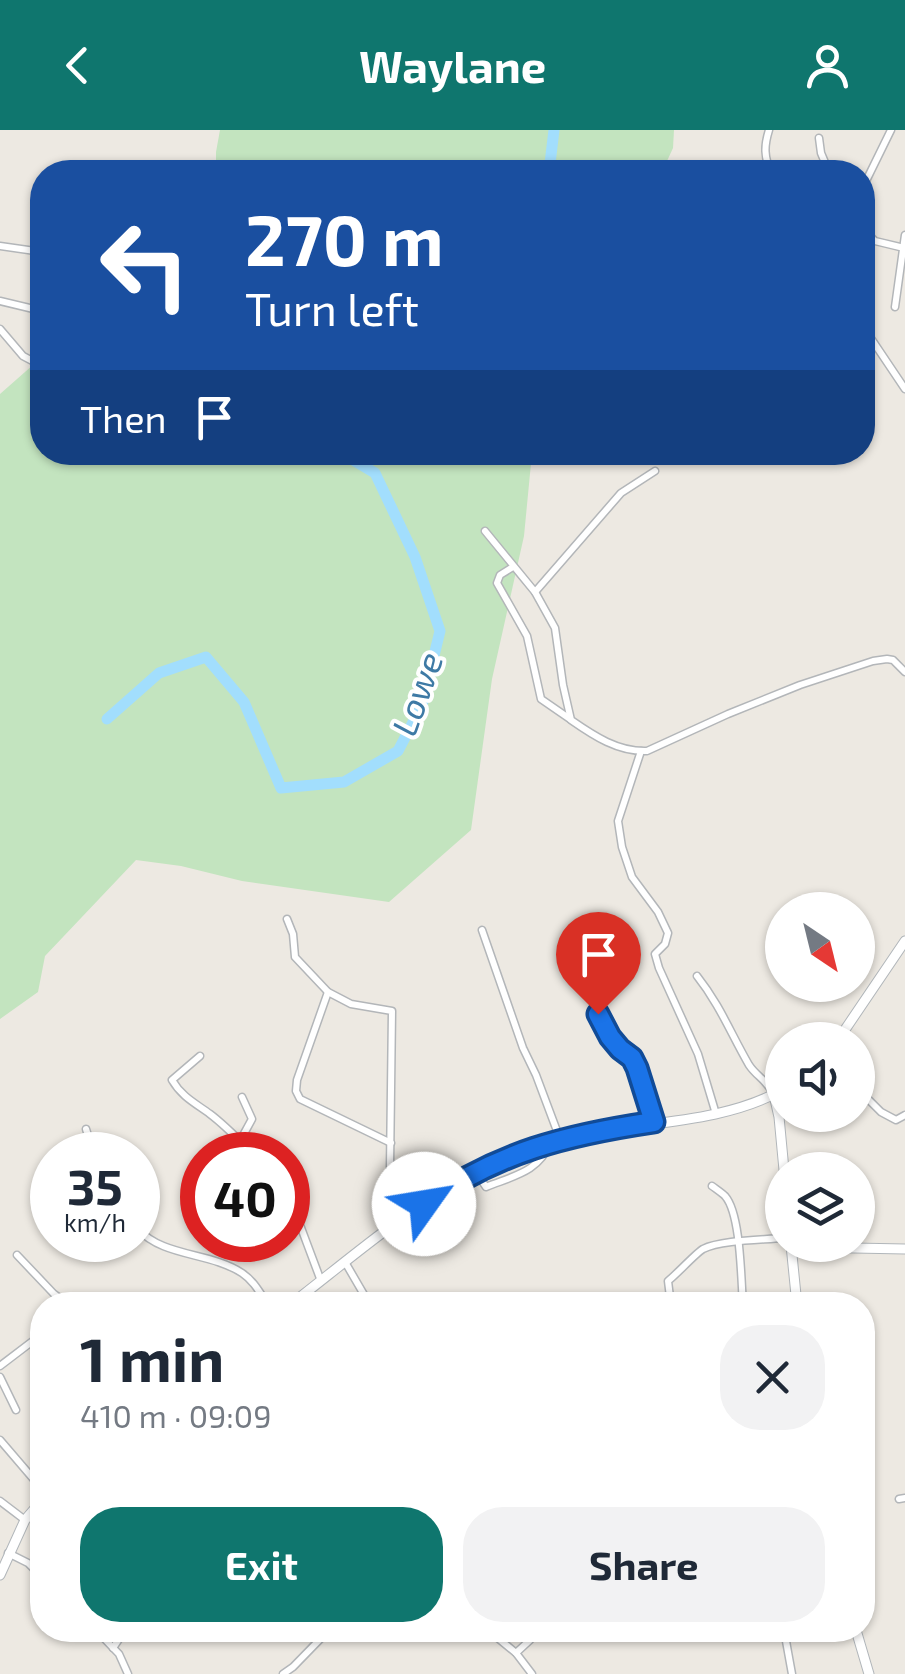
<!DOCTYPE html>
<html lang="en">
<head>
<meta charset="utf-8">
<style>
	body { margin:0; font-family:"Exo 2",sans-serif; background:#f2f2f3; color:#1f2937; height:100vh; display:flex; flex-direction:column; font-size:38px; white-space:nowrap }
	* { box-sizing:border-box; margin:0 }
	p { font-size:32px; color:#747a83 }
	.icon { flex:none; width:55px; height:55px; fill:none; stroke:currentColor; stroke-width:2; stroke-linecap:round; stroke-linejoin:round }
	.map { position:relative; flex:1; overflow:hidden }
	.sheet { position:absolute; left:30px; top:1162px; width:845px; height:350px; display:flex; flex-direction:column; background:#fff; border-radius:40px; box-shadow:0 2px 8px #0004 }
	.sheet>* { flex:none }
	.hud { position:absolute; left:30px; top:30px; width:845px; height:305px; border-radius:40px; box-shadow:0 2px 8px #0004; background:#1a4fa0; color:#fff; overflow:hidden }
	.needle { width:65px; rotate:145deg }
	.controls { position:absolute; left:765px; top:762px; display:grid; gap:20px }
	.controls a { display:grid; place-items:center; width:110px; height:110px; border-radius:50%; background:#fff; box-shadow:0 2px 8px #0004; font-size:50px }
	.speed { position:absolute; left:30px; top:1002px; display:flex; gap:20px; font-size:50px; font-weight:700; text-align:center }
	.speed>* { display:grid; place-content:center; width:130px; height:130px; border-radius:50%; background:#fff; box-shadow:0 2px 8px #0004; line-height:1 }
	.speed small { font-size:25px; font-weight:400 }
	.speed .limit { border:15px solid #d22; background:#fff; color:#111 }
	.pin { position:absolute; display:grid; place-items:center; width:85px; height:85px; color:#fff; margin:-102px -42px; border-radius:50% 50% 50% 0; rotate:-45deg; box-shadow:0 0 10px #0007 }
	.pin .icon { rotate:45deg }
	.me { position:absolute; width:110px; margin:-55px; rotate:58deg; stroke-linejoin:round; filter:drop-shadow(0 0 8px #0008) }
	.turn { display:flex; align-items:center; gap:35px; height:210px; padding:0 50px; font-size:45px }
	.turn .icon { width:130px; height:130px; stroke-width:2.5 }
	.turn b { display:block; font-size:70px; line-height:85px }
	.then { display:flex; align-items:center; height:95px; padding:0 50px; background:#0003; gap:20px; font-size:38px }
	.round { display:grid; place-items:center; flex:none; width:105px; height:105px; border-radius:40px; background:#f2f2f3 }
	.head { display:flex; align-items:center; justify-content:space-between; height:170px; padding:0 50px }
	h1 { font-size:60px; font-weight:700; line-height:75px }
	.cta { display:flex; gap:20px; margin-top:auto; padding:20px 50px }
	.cta a { flex:1; height:115px; border-radius:40px; background:#0f766e; color:#fff; font-size:40px; font-weight:700; line-height:115px; text-align:center }
	.cta a+a { background:#f2f2f3; color:#1f2937 }
	header { display:flex; justify-content:space-between; align-items:center; height:130px; padding:0 50px; background:#0f766e; color:#fff; font-size:45px; font-weight:700 }
	.map>svg:first-child { display:block }
	.green { fill:#c3e4bf }
	.lines { fill:none; stroke-linecap:round; stroke-linejoin:round }
	.river { stroke:#a2defd; stroke-width:11 }
	.street-casing { stroke:#b3b6b9; stroke-width:9 }
	.secondary-casing { stroke:#b1b6ba; stroke-width:11 }
	.street { stroke:#fff; stroke-width:6 }
	.secondary { stroke:#fff; stroke-width:9 }
	.route-casing { stroke:#114b97; stroke-width:25 }
	.route { stroke:#1a73e8; stroke-width:18 }
	.labels { text-anchor:middle; stroke-width:8; stroke-linejoin:round; paint-order:stroke }
	.water-label { font-size:35px; font-style:italic; fill:#3e7aa5; stroke:#fff }
</style>
</head>
<body>
<header><svg class="icon" aria-label="back" viewBox="0 0 24 24"><path d="M15 5l-7 7 7 7"/></svg>Waylane<svg class="icon" aria-label="person" viewBox="0 0 24 24"><circle cx="12" cy="8" r="4"/><path d="M4 21q1-7 8-7t8 7"/></svg></header>
<div class="map">
<svg width="905" height="1544" viewBox="0 0 905 1544">
	<rect width="100%" height="100%" fill="#ede9e2"/>
	<!-- green -->
	<g class="green">
		<path d="M220 0H674L673 18 662 42H216V22Z"/>
		<path d="M42 227V322L532 323 524 406 492 549 471 700 389 772 242 751 181 736 136 730 45 826 38 862 0 889V264Z"/>
	</g>
	<g class="lines">
		<!-- river -->
		<g class="river">
			<path d="M549 42 554 0"/>
			<path d="M107 589 159 543 206 527 244 572 281 658 344 652 398 621 422 575 440 501 415 427 375 343 340 322"/>
		</g>
		<!-- street casing -->
		<g class="street-casing">
			<g id="street">
				<path d="M769 0C764 16 764 27 771 42"/>
				<path d="M819 8 821 23 829 42"/>
				<path d="M862 62 866 51 891 0"/>
				<path d="M862 98 875 111 904 118"/>
				<path d="M0 116 42 122"/>
				<path d="M0 171 42 181"/>
				<path d="M895 177 905 105"/>
				<path d="M862 195 905 259"/>
				<path d="M0 199 23 226 42 236"/>
				<path d="M485 401 535 462 555 498 563 555 571 590C594 606 618 622 647 621L728 584 800 555 873 531 887 529 893 530 905 542"/>
				<path d="M513 437 500 445 497 453 527 506 541 569 570 589"/>
				<path d="M535 462 621 363 655 341"/>
				<path d="M641 621 618 691 622 717 632 747 658 782 668 803 665 814 655 824 659 838 698 924 716 984"/>
				<path d="M287 789 293 804 295 827 328 862 351 874 392 881 390 1037 392 1055 405 1087"/>
				<path d="M482 800 523 918 536 945 560 1009"/>
				<path d="M697 846C720 875 731 904 749 935 757 947 766 949 774 965"/>
				<path d="M328 862 297 950 296 961 300 969 391 1013"/>
				<path d="M598 884 610 907 619 919 632 928 637 938 654 992"/>
				<path d="M200 926 172 950C182 967 195 973 210 984 226 996 240 1011 254 1025"/>
				<path d="M868 969 881 982 896 990 905 985"/>
				<path d="M86 999 94 1025"/>
				<path d="M240 1011 252 989 242 967"/>
				<path d="M476 1042 486 1057C513 1046 539 1042 550 1013"/>
				<path d="M712 1056C716 1059 722 1063 725 1066 741 1084 741 1150 743 1175"/>
				<path d="M288 1063 321 1151"/>
				<path d="M138 1099C163 1127 210 1122 242 1143 254 1151 260 1163 268 1175"/>
				<path d="M17 1125 54 1164 69 1175"/>
				<path d="M345 1132 370 1175"/>
				<path d="M671 1175 668 1151C677 1144 696 1123 703 1119 721 1110 762 1110 782 1108"/>
				<path d="M0 1236 42 1204"/>
				<path d="M0 1247 16 1280"/>
				<path d="M0 1310 42 1359"/>
				<path d="M899 1369 905 1368"/>
				<path d="M0 1371 25 1390"/>
				<path d="M8 1423 28 1433 42 1447"/>
				<path d="M96 1500 119 1524 128 1544"/>
				<path d="M488 1500 516 1523 532 1544"/>
				<path d="M784 1500 792 1544"/>
				<path d="M113 1518 125 1500"/>
				<path d="M516 1523 530 1510 529 1500"/>
				<path d="M283 1544 293 1537 329 1500"/>
			</g>
		</g>
		<!-- secondary casing -->
		<g class="secondary-casing">
			<g id="secondary">
				<path d="M838 910 905 811"/>
				<path d="M774 965 779 987 784 1040"/>
				<path d="M791 1115 797 1175"/>
				<path d="M798 1115 803 1117 905 1119"/>
				<path d="M290 1175C373 1111 456 1035 560 1009 632 991 718 996 782 960"/>
				<path d="M0 1445 25 1390 42 1370"/>
				<path d="M856 1500 869 1544"/>
			</g>
		</g>
		<!-- street -->
		<use href="#street" class="street"/>
		<!-- secondary -->
		<use href="#secondary" class="secondary"/>
	</g>
	<g class="lines">
		<!-- route casing -->
		<g class="route-casing">
			<path id="route" d="M424 1074C498 1022 566 1005 654 992L637 938 632 928 620 919 610 907 598 884"/>
		</g>
		<!-- route -->
		<use href="#route" class="route"/>
	</g>
	<g class="labels">
		<!-- water labels -->
		<g class="water-label">
			<text transform="translate(418 564) rotate(-70)" y="12">Lowe</text>
		</g>
	</g>
</svg>
<div class="controls">
<a><svg class="needle" viewBox="-14 -14 28 28"><path d="M0-13l5 13h-10z" fill="#e53935"/><path d="M0 13l5-13h-10z" fill="#747a83"/></svg></a>
<a><svg class="icon" aria-label="sound" viewBox="0 0 24 24"><path d="M4 9h4l5-4v14l-5-4H4zM17 9q2 3 0 6"/></svg></a>
<a><svg class="icon" aria-label="layers" viewBox="0 0 24 24"><path d="M12 4l9 5-9 5-9-5zM3 14l9 5 9-5"/></svg></a>
</div>
<div class="speed"><div>35<small>km/h</small></div><div class="limit">40</div></div>
<div class="pin" style="left:598px;top:884px;background:#d93025"><svg class="icon" aria-label="arrive" viewBox="0 0 24 24"><path d="M6 21V4h12l-3 4 3 4H6"/></svg></div>
<svg class="me" style="left:424px;top:1074px" viewBox="-20 -20 40 40"><circle r="19" fill="#fff"/><path d="M0-13L10 11 0 6-10 11z" fill="#1a73e8"/></svg>
<div class="hud">
<div class="turn"><svg class="icon" aria-label="left" viewBox="0 0 24 24"><path d="M17 20v-9H6M10 6l-5 5 5 5"/></svg><div><b>270 m</b>Turn left</div></div>
<div class="then">Then<svg class="icon" aria-label="arrive" viewBox="0 0 24 24"><path d="M6 21V4h12l-3 4 3 4H6"/></svg></div>
</div>
<section class="sheet">
<div class="head"><div><h1>1 min</h1><p>410 m · 09:09</p></div><a class="round"><svg class="icon" aria-label="close" viewBox="0 0 24 24"><path d="M6 6l12 12M18 6L6 18"/></svg></a></div>
<div class="cta"><a>Exit</a><a>Share</a></div>
</section>
</div>
</body>
</html>
